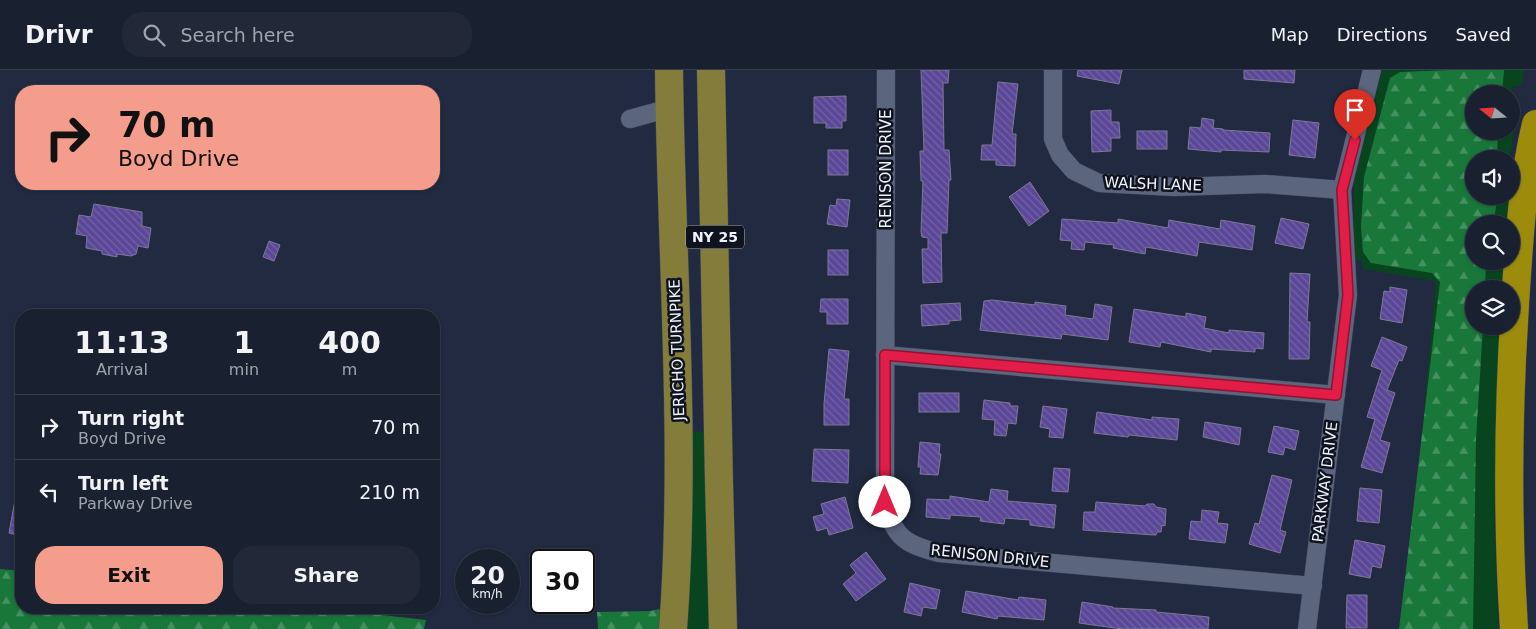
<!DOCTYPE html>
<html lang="en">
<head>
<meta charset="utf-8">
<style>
	body { margin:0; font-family:"DejaVu Sans",sans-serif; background:#222838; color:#f1f3f6; height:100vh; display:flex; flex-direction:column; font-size:19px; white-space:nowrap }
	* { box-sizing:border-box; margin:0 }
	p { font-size:16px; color:#9fa3ab }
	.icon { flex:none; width:28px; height:28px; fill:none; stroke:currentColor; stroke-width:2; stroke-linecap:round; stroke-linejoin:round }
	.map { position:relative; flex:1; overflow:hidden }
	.panel { position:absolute; left:15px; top:239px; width:425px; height:305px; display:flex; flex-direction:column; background:#192030; border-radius:20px; box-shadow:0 1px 4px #0004,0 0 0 1px #373e4c }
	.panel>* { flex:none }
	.hud { position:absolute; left:15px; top:15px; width:425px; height:105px; border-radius:20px; box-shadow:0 1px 4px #0004,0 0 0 1px #373e4c; background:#f49d8c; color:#111; overflow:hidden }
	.needle { width:32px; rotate:288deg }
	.tools { position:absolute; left:1465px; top:15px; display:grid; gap:10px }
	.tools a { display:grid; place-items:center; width:55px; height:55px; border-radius:50%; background:#192030; box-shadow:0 1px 4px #0004,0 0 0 1px #373e4c; font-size:25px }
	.speed { position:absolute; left:455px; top:479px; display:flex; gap:10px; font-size:25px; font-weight:700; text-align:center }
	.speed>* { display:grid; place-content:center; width:65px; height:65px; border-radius:50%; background:#192030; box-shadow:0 1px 4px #0004,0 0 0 1px #373e4c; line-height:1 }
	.speed small { font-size:12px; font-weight:400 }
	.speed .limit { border:2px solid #111; border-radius:8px; background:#fff; color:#111 }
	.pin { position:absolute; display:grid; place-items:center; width:42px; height:42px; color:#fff; margin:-51px -21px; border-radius:50% 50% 50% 0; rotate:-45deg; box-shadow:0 0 5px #0007 }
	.pin .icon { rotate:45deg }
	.me { position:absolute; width:55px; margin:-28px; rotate:0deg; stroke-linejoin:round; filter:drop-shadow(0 0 4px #0008) }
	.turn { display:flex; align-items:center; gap:18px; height:105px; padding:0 20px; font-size:22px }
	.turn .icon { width:65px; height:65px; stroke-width:2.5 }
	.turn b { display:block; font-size:35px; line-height:42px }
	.eta { display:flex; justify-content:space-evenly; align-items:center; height:85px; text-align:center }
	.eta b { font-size:30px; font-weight:700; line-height:35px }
	.action { display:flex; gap:10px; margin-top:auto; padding:10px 20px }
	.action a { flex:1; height:58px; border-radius:20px; background:#f49d8c; color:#111; font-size:20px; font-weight:700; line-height:58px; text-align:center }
	.action a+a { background:#222838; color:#f1f3f6 }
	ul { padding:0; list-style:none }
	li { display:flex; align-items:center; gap:15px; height:65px; padding:0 20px; border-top:1px solid #373e4c }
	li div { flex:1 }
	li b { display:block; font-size:19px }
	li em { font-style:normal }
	header { display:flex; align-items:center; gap:30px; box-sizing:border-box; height:70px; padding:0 25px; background:#192030; border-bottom:1px solid #373e4c }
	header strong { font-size:24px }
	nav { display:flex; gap:28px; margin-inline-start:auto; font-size:18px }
	.search { width:350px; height:45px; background:#222838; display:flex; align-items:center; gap:12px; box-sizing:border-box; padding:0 18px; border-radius:20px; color:#9fa3ab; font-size:19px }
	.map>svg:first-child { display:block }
	.green { fill:#08451e; fill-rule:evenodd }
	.forest { fill:url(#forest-firs) }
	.building { fill:url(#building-back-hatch); stroke:#7d7994 }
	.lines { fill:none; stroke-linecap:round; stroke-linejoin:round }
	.street-casing { stroke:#3d4456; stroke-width:19 }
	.primary-casing { stroke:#3d4456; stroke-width:29 }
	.highway-casing { stroke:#3d4456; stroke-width:29 }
	.street { stroke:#5b657e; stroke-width:18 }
	.primary { stroke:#837c3a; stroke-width:28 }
	.highway { stroke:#9d8c0c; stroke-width:28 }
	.route-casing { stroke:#92132f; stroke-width:12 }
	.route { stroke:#e11d48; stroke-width:9 }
	.labels { text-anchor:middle; stroke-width:5; stroke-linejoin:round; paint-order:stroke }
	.shield { fill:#0f131d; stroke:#abb0bb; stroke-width:1 }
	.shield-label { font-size:14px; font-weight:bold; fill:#eef3ff }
	.street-label { font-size:15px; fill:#eef3ff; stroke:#0f131d }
</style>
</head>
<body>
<header>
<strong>Drivr</strong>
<div class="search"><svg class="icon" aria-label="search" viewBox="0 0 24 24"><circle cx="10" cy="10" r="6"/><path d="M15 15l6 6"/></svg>Search here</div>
<nav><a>Map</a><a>Directions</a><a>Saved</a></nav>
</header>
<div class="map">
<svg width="1536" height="559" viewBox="0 0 1536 559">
	<defs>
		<pattern id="forest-firs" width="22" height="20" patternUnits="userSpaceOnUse" patternTransform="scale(1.25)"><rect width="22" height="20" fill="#19773a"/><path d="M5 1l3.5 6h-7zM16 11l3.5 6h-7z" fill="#469161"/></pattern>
		<pattern id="building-back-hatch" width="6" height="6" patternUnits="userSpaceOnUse" patternTransform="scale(1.25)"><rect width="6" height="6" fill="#5b4797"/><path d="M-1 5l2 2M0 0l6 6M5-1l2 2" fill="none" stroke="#7362a7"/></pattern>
	</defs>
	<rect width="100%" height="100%" fill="#212a40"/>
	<!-- green -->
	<g class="green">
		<path d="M1382 0H1524L1522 15 1512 17 1516 44 1510 89H1474V126H1509L1506 154H1474V191H1503L1501 219H1474V256H1499L1494 444 1498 559H1402L1407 524 1436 211 1363 199 1362 190H1354V111ZM1474 24H1511V61H1474Z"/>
		<path d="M679 361 718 362 723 559H673Z"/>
	</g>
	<!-- forest -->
	<g class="forest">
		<path d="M1452 0H1504L1502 24H1474V61H1498L1497 89H1474V126H1498L1493 154H1474V191H1486L1485 219H1474V256H1483L1476 369 1473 559H1399L1440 212 1432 203 1371 193 1363 182 1361 157 1364 107 1390 8 1400 2Z"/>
		<path d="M0 499 21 501V538H321L426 550 424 559H0Z"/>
		<path d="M675 536 673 559H598L597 542 650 541Z"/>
	</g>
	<!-- building -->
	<g class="building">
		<path d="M921 0H949L948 13H943L944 80H949L951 110H949L947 163H941L942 212 923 213 922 179H928V168L922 167 921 162 923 111H921L920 81H924Z"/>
		<path d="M1078 0H1122L1119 14 1077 6Z"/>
		<path d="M1244 0H1295L1294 13 1244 9Z"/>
		<path d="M998 12 1018 14 1012 64H1016L1015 96 996 95V90H981L982 75H992Z"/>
		<path d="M846 26V51H842V58H826V53H814V27Z"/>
		<path d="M1111 40V52H1119L1120 68H1111V81L1092 82 1091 41Z"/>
		<path d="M1202 48 1214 50 1213 58 1223 59V60L1270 63 1269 82 1221 80V82L1188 79 1190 57 1201 58Z"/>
		<path d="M1293 50 1319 53 1315 88 1289 85Z"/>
		<rect x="1137" y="61" width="30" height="18"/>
		<rect x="828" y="80" width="20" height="25"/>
		<path d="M1030 112 1049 141 1029 156 1009 127Z"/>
		<path d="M837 129 850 130 847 157 827 154 830 135 836 136Z"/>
		<path d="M94 134 142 142V156L151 158 148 178 138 176 136 184 131 186 117 184V187L102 184V181L86 178 87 166 76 164 79 145 91 147Z"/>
		<path d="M1281 148 1309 154 1303 179 1275 173Z"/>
		<path d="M1062 149 1118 153V149L1168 158 1169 150 1220 159 1221 150 1255 156 1252 180 1199 172 1197 186 1146 177 1145 184 1113 178 1114 175 1085 172 1084 180 1071 179 1072 171 1060 170Z"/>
		<path d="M269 171 280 175 274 191 263 187Z"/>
		<rect x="828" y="180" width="20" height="25"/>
		<path d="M1290 203 1310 204 1307 252H1310L1309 289H1289Z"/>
		<path d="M1390 217 1407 220 1402 253 1380 249 1384 221 1390 222Z"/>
		<path d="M821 229H848V254H827V242H820Z"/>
		<path d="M992 230 1035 235V232L1066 236 1065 245 1093 249 1095 234 1112 237 1108 270 1062 264 1061 269 980 260 984 231Z"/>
		<path d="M960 233 961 250 949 251V254L922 256 921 235Z"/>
		<path d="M1134 239 1186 247V243L1206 247 1204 258 1229 263V260L1264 263 1263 279 1255 278V282L1211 279V282L1161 272 1160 277 1129 272Z"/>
		<path d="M1382 267 1407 277 1402 291 1399 290 1387 320 1395 323 1380 370 1390 373 1382 403 1361 397 1375 349 1367 347 1382 300 1371 296Z"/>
		<path d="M829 279 849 281 844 329H849V355H824V334Z"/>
		<rect x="919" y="323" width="40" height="19"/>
		<path d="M984 330 1010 333V336H1018L1016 354 1008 353 1006 366 994 365 995 350 982 349Z"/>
		<path d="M1043 336 1067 339 1063 368 1049 367 1050 359 1040 357Z"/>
		<path d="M1097 342 1152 350V347L1179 349 1177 370 1129 365 1128 367 1094 363Z"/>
		<path d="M1205 352 1241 358 1239 375 1203 367Z"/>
		<path d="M1274 356 1299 361 1295 380 1285 377 1283 385 1268 382Z"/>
		<path d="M920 372 940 374 939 384H941L938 405 920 404 921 397H918Z"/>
		<path d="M814 379 849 380 848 413 812 411Z"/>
		<path d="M1054 398 1070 399 1068 422 1052 421Z"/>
		<path d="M1272 405 1292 410 1280 460 1286 462 1280 483 1249 474 1255 453 1259 454Z"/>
		<path d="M1360 418 1382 420 1379 453 1357 451Z"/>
		<path d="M991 419 1008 421 1007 431 1056 435 1054 458 1030 455V450L1005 448 1004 454 980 451 981 447 950 445V449L926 447 927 429 950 430V426L989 432Z"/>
		<path d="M845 427 853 458 829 465 827 458 817 461 813 447 824 444 821 434Z"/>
		<path d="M15 430 21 431V466L9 463Z"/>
		<path d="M1096 432 1145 436 1147 434H1154L1156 437 1166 439 1165 456 1162 455 1161 462H1157L1156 465H1154L1083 460 1084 442H1095Z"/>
		<path d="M1202 440 1219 442 1217 453 1228 454 1225 473 1189 469 1191 451 1201 452Z"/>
		<path d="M1355 470 1385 476 1381 498 1372 496 1370 508 1349 504Z"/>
		<path d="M866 482 886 509 856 531 843 514 856 503 850 495Z"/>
		<path d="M910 513 940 520 936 539 923 537 921 546 904 542Z"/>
		<path d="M966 521 1018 530 1019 527 1046 530 1044 550 998 546 997 549 962 542Z"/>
		<path d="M1347 525H1367V558H1346Z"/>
		<path d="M1082 532 1113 537V538L1156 540V542L1209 547 1208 559H1122L1079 553Z"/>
	</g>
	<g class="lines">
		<!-- street casing -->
		<g class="street-casing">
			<g id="street">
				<path d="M886 0 885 432C894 467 904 474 939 483L1313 516"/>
				<path d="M1053 0V69L1060 85 1074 101 1099 113 1174 117 1265 114 1342 120"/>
				<path d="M630 49 670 38"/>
				<path d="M885 285 1336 325"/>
				<path d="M1307 559 1348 225 1342 120 1372 0"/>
			</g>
		</g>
		<!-- primary casing -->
		<g class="primary-casing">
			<g id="primary">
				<path d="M669 0C671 187 687 373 673 559"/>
				<path d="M711 0 719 413 723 559"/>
			</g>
		</g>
		<!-- highway casing -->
		<g class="highway-casing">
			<path id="highway" d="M1514 559C1507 451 1508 342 1515 234 1519 174 1522 112 1536 54"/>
		</g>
		<!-- street -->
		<use href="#street" class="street"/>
		<!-- primary -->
		<use href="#primary" class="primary"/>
		<!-- highway -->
		<use href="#highway" class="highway"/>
	</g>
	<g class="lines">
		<!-- route casing -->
		<g class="route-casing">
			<path id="route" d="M885 432V285L1336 325 1348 225 1342 120 1355 70"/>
		</g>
		<!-- route -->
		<use href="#route" class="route"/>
	</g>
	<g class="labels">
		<!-- shield labels -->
		<rect class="shield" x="686" y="155.5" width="58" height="23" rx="4"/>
		<g class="shield-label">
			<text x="715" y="172">NY 25</text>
		</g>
		<!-- street labels -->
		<g class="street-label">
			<text transform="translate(886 99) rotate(-90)" y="5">RENISON DRIVE</text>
			<text transform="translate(1153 114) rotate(2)" y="5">WALSH LANE</text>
			<text transform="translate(677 280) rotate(-92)" y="5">JERICHO TURNPIKE</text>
			<text transform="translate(1325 412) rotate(-83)" y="5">PARKWAY DRIVE</text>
			<text transform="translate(990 486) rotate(6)" y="5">RENISON DRIVE</text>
		</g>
	</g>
</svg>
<div class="tools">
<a><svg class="needle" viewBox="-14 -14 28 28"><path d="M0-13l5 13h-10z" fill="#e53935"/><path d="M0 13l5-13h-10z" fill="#9fa3ab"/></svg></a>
<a><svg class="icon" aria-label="sound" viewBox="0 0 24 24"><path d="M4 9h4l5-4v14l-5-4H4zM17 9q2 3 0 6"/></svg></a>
<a><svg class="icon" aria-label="search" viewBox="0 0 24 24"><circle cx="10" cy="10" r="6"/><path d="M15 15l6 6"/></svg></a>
<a><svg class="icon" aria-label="layers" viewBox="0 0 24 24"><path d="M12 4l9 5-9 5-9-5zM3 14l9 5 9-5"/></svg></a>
</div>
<div class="speed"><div>20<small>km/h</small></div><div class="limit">30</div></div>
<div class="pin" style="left:1355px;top:70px;background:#d93025"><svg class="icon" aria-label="arrive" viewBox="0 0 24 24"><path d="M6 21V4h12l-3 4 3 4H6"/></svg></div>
<svg class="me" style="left:885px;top:432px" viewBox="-20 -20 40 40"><circle r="19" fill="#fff"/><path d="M0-13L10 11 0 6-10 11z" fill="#e11d48"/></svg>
<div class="hud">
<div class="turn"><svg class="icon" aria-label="right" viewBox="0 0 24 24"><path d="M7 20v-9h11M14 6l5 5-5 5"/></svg><div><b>70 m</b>Boyd Drive</div></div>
</div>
<section class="panel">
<div class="eta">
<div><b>11:13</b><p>Arrival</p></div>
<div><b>1</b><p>min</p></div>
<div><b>400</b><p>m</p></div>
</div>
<ul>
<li><svg class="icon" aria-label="right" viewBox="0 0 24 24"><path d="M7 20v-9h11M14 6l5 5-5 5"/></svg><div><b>Turn right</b><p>Boyd Drive</p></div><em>70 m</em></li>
<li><svg class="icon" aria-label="left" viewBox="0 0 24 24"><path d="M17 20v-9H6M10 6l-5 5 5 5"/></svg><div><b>Turn left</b><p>Parkway Drive</p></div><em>210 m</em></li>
</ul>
<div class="action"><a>Exit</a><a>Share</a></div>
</section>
</div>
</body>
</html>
